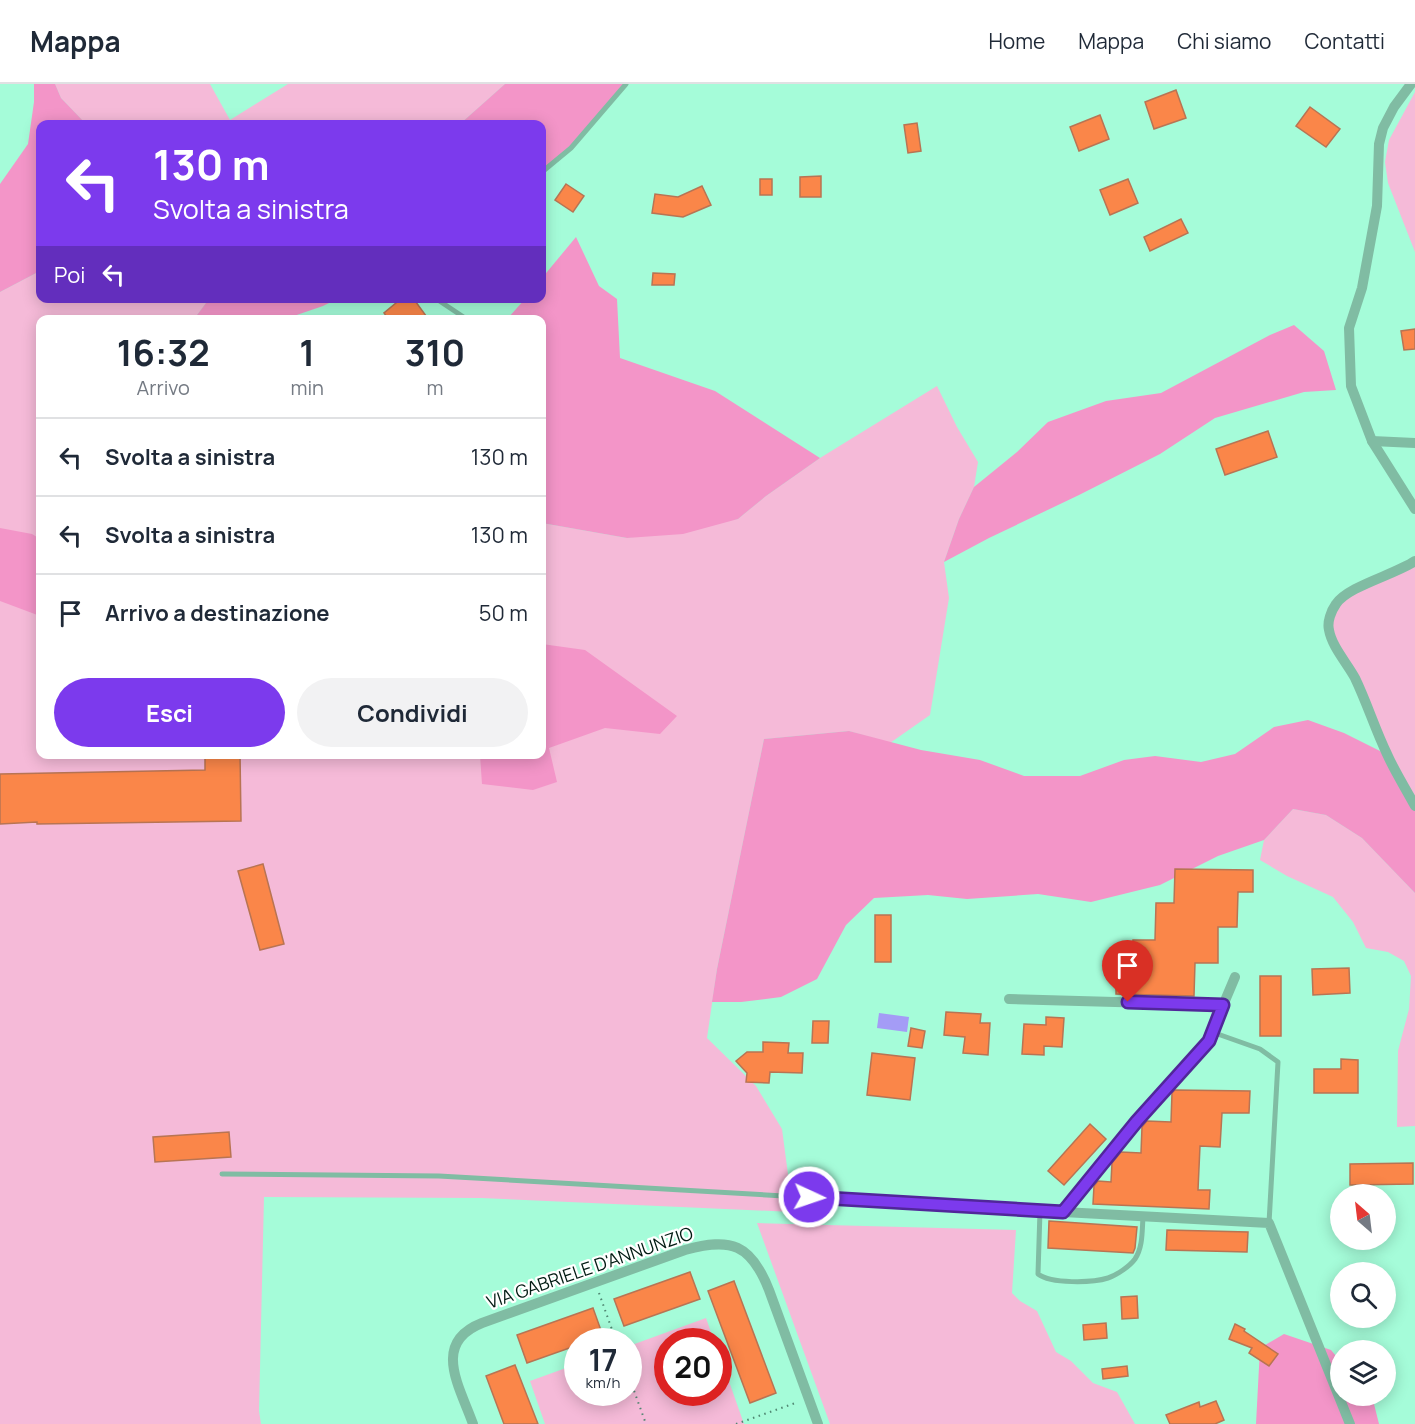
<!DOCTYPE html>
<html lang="it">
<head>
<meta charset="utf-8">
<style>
	body { margin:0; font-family:Manrope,sans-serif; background:#f2f2f3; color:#1f2937; height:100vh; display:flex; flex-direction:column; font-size:22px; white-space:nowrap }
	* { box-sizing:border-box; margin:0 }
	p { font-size:20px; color:#747a83 }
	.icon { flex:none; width:33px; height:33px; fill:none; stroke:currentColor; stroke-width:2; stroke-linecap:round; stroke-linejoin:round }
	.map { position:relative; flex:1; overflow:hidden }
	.drawer { position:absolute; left:36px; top:231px; width:510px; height:444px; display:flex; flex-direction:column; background:#fff; border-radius:12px; box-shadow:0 3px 15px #0003 }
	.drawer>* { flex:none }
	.guide { position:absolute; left:36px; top:36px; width:510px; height:183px; border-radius:12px; box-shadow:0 3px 15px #0003; background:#7c3aed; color:#fff; overflow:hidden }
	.needle { width:39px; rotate:332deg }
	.fabs { position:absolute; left:1330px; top:1100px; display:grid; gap:12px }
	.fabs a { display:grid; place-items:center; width:66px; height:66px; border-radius:50%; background:#fff; box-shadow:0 3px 15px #0003; font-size:30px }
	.speed { position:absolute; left:564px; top:1244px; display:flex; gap:12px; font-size:30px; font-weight:700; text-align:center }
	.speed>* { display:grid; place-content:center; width:78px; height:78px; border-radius:50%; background:#fff; box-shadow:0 3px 15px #0003; line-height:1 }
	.speed small { font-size:15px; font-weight:400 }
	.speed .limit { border:9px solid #d22; background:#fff; color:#111 }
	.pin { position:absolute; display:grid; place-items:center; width:51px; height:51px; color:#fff; margin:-62px -26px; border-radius:50% 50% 50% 0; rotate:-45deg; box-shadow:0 0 6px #0007 }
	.pin .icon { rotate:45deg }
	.me { position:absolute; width:66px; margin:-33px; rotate:93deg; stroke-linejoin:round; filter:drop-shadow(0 0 4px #0008) }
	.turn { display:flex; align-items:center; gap:21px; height:126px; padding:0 18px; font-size:27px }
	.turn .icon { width:78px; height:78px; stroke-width:2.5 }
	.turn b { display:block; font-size:42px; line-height:51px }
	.then { display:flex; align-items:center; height:57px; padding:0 18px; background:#0003; gap:12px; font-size:22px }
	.eta { display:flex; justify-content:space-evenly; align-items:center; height:102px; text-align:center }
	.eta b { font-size:36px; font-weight:700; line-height:42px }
	.cta { display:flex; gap:12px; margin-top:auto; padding:12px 18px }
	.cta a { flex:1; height:69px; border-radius:36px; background:#7c3aed; color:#fff; font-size:24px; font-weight:700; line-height:69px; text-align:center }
	.cta a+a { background:#f2f2f3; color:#1f2937 }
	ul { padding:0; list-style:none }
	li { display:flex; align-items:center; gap:18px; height:78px; padding:0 18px; border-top:2px solid #e0e1e3 }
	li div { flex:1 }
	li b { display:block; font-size:22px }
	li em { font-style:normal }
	header { display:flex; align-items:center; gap:36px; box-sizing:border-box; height:84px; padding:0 30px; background:#fff; border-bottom:2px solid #e0e1e3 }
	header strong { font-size:28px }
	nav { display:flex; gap:33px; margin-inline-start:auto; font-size:21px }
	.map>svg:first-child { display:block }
	.green { fill:#f5bad8 }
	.forest { fill:#f395c8 }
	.water { fill:#a49cf6 }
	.building { fill:#fa8649; stroke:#b87453; stroke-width:1.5 }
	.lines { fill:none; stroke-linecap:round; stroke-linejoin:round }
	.path { stroke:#508772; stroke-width:2; stroke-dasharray:1.5 4.5; stroke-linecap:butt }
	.lane { stroke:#80bca3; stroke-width:5 }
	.street { stroke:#80bca3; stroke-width:10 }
	.route-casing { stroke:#51269a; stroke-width:15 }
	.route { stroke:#7c3aed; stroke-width:10 }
	.labels { text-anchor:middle; stroke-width:4.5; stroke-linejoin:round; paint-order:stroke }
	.street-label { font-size:18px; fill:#011b12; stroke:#fff }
</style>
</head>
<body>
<header>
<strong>Mappa</strong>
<nav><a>Home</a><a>Mappa</a><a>Chi siamo</a><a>Contatti</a></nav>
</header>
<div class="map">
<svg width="1415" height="1340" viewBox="0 0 1415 1340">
	<rect width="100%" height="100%" fill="#a5fcd9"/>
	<!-- green -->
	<g class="green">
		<path d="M55 0H210L230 36 288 0H505L460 40H86L61 14Z"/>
		<path d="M1415 8V168L1388 99 1385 78 1389 56Z"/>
		<path d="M40 187V214L209 215 194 235 40 236V670H542V439L627 454 738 435 766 412 820 374 937 302 957 343 978 378 974 403 959 435 944 478 949 514 930 631 890 659 849 647 764 655 717 885 707 954 756 1002 782 1045 793 1128 481 1114 264 1113 259 1327 261 1340H0V208Z"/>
		<path d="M1415 481V722L1334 559 1330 533 1344 512Z"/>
		<path d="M1293 725 1326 731 1362 754 1415 809V1042L1397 1043 1398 967 1409 925 1411 892 1404 877 1388 868 1366 864 1353 838 1333 813 1287 792 1260 776 1264 756Z"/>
		<path d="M757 1139 1016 1146 1012 1209 1020 1217 1037 1227 1056 1268 1071 1277 1093 1299 1117 1308 1135 1340H830Z"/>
		<path d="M706 1234 714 1257H668V1308H718L719 1269 744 1340H545L530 1297 577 1280 578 1308H628L629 1262Z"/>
	</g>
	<!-- forest -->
	<g class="forest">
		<path d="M34 0H55L61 14 86 40H40V187L0 208V100L28 60 34 18Z"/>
		<path d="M505 0H626L571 64 542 88V40H460Z"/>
		<path d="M576 153 599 202 617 215 620 274 715 307 820 374 766 412 738 435 683 450 627 454 542 439V236L507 235 525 215 542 214V194Z"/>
		<path d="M209 215V214L337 215 323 222 285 235H194Z"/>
		<path d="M1294 241 1324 267 1336 306 1304 308 1215 334 1160 370 1079 411 989 454 944 478 959 435 974 403 1017 368 1048 338 1106 317 1161 309 1270 251Z"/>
		<path d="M0 444 32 450 40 455V532L0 517Z"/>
		<path d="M542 560 585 566 677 632 660 650 605 644 549 664 557 698 533 706 482 700 480 671 542 670Z"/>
		<path d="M1308 636 1344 649 1386 670 1415 722V809L1362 754 1326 731 1293 725 1264 756 1218 772 1160 801 1091 818 1038 810 967 815 928 811 874 814 846 841 817 895 781 913 741 918H712L717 885 764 655 849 647 921 666 980 676 1024 692H1080L1124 676 1155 672 1201 678 1235 670 1274 643Z"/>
		<path d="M1284 1250 1331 1266 1341 1278V1311H1369L1373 1316 1379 1340H1256L1260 1264Z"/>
	</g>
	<!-- water -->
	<path class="water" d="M879 929 909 933 907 948 877 944Z"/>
	<!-- building -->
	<g class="building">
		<path d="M1176 6 1186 34 1154 45 1145 18Z"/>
		<path d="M1310 23 1340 45 1326 63 1296 42Z"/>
		<path d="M1100 31 1109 55 1079 67 1070 43Z"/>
		<path d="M917 39 921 67 908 69 904 41Z"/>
		<path d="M821 92V113H800V93Z"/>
		<rect x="760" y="95" width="12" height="16"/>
		<path d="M1128 95 1138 119 1110 131 1100 106Z"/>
		<path d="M566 100 584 112 573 128 555 116Z"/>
		<path d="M702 102 711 121 683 133 652 129 655 110 678 113Z"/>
		<path d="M1181 135 1188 149 1150 167 1144 153Z"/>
		<path d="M653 189 675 190 674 201H652Z"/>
		<path d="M402 214H413L429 236H389L384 229Z"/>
		<path d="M1415 245V265L1404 266 1401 247Z"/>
		<path d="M1268 347 1277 373 1225 391 1216 365Z"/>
		<path d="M205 670H240L241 737 37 740V738L0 740V690L205 686Z"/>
		<path d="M263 780 284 860 260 866 238 787Z"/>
		<path d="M1175 785 1253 786V808H1238L1237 843H1218V879H1195L1194 912 1116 910V888L1132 889 1133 856H1155L1156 819H1174Z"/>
		<rect x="875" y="831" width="16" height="47"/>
		<path d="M1349 884 1350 909 1313 911 1312 885Z"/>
		<rect x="1260" y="892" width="21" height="60"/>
		<path d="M946 928 981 930 980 939H990L988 971 963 969 965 953 944 951Z"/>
		<path d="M1046 933 1064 934 1062 963 1044 962V971L1022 970 1024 940 1046 941Z"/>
		<path d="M813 937H829L828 959H812Z"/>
		<path d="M911 944 925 947 922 964 908 962Z"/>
		<path d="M763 958 789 959 788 969H803L802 989 770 988 769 999 746 998 747 989 736 977 747 968H763Z"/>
		<path d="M872 969 915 974 910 1016 867 1011Z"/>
		<path d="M1341 975 1358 976V1009H1314V985H1341Z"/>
		<path d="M1175 1006 1250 1007 1249 1029H1222L1220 1063 1200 1062 1198 1106H1210L1209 1125 1093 1120 1094 1102 1098 1097 1111 1098 1112 1079 1121 1068 1141 1069 1142 1043 1147 1037 1171 1038 1172 1009Z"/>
		<path d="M1090 1040 1106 1055 1064 1101 1048 1087Z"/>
		<path d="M229 1048 231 1073 155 1078 153 1053Z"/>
		<path d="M1413 1079V1100L1350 1101V1080Z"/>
		<path d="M1049 1137 1137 1143 1135 1164 1133 1169 1048 1164Z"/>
		<path d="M1167 1146 1248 1148 1247 1168 1166 1166Z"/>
		<path d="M690 1188 700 1215 624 1242 614 1215Z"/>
		<path d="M734 1197 776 1309 750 1319 708 1207Z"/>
		<path d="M1137 1212 1138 1234 1122 1235 1121 1213Z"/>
		<path d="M593 1224 603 1252 589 1257H578V1261L527 1279 517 1251Z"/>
		<path d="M1106 1239 1107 1254 1084 1256 1083 1241Z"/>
		<path d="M1235 1240 1245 1245 1244 1247 1278 1270 1269 1282 1249 1269 1252 1264 1229 1255Z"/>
		<path d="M515 1281 538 1340H504L486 1292Z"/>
		<path d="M1127 1282 1128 1292 1103 1295 1102 1285Z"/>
		<path d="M1216 1317 1224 1336 1215 1340H1170L1166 1331 1199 1318 1200 1323Z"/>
	</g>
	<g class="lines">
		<!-- path -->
		<g class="path">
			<path d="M599 1209 616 1257"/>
			<path d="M628 1290 646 1340"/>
			<path d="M736 1340 798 1318"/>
		</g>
		<!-- lane -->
		<g class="lane">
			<path d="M542 88 571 64 626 0"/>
			<path d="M435 214 468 236"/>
			<path d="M1212 948 1260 965 1278 978 1269 1139"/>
			<path d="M222 1090 439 1092 1063 1128"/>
			<path d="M1040 1127 1038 1190C1051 1200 1092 1199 1108 1194 1117 1191 1130 1182 1135 1175 1143 1163 1142 1147 1143 1133"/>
		</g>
		<!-- street -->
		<g class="street">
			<path d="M1411 0 1394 23 1383 44 1379 60 1377 122 1362 204 1349 244 1351 302 1372 357 1415 425"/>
			<path d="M1372 357 1415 359"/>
			<path d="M1415 477C1394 491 1348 502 1336 520 1331 527 1327 538 1329 546 1332 563 1347 579 1355 594 1367 619 1375 645 1387 670 1395 688 1406 705 1415 722"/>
			<path d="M1235 893 1208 957 1137 1037 1063 1128 1269 1139 1350 1340"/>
			<path d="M1009 915 1223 921"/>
			<path d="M473 1340C460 1303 431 1259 482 1239L685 1166C731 1153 751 1160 769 1206L818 1340"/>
		</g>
	</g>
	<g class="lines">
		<!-- route casing -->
		<g class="route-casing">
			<path id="route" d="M809 1113 1063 1128 1137 1037 1209 957 1223 921 1128 918"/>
		</g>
		<!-- route -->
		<use href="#route" class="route"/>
	</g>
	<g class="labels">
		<!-- street labels -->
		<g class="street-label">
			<text transform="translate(590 1184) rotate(-19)" y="6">VIA GABRIELE D'ANNUNZIO</text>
		</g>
	</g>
</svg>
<div class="fabs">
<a><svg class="needle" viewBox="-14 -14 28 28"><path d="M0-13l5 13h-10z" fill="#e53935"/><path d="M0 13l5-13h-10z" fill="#747a83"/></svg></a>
<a><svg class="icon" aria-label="search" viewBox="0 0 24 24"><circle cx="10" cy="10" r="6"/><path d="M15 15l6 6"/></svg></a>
<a><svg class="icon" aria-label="layers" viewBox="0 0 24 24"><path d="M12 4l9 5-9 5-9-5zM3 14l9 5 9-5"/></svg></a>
</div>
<div class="speed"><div>17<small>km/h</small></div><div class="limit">20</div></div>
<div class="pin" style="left:1128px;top:918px;background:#d93025"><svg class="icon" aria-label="arrive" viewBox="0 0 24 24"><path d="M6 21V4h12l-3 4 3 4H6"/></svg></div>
<svg class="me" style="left:809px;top:1113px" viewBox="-20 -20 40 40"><circle r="17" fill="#7c3aed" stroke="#fff" stroke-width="3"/><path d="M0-11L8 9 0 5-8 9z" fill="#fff"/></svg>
<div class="guide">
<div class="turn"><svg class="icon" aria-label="left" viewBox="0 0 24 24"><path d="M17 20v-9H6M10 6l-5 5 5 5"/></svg><div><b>130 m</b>Svolta a sinistra</div></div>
<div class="then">Poi<svg class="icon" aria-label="left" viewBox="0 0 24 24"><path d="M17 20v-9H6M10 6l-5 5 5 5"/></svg></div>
</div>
<section class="drawer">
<div class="eta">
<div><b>16:32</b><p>Arrivo</p></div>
<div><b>1</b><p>min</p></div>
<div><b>310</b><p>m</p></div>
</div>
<ul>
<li><svg class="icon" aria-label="left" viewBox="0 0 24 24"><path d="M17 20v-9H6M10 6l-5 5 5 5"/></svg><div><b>Svolta a sinistra</b></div><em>130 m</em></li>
<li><svg class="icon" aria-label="left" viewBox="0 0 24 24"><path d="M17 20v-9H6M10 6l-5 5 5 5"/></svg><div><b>Svolta a sinistra</b></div><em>130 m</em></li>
<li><svg class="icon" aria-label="arrive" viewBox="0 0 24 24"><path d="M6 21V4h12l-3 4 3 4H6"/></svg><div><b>Arrivo a destinazione</b></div><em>50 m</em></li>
</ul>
<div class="cta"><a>Esci</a><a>Condividi</a></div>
</section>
</div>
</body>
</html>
